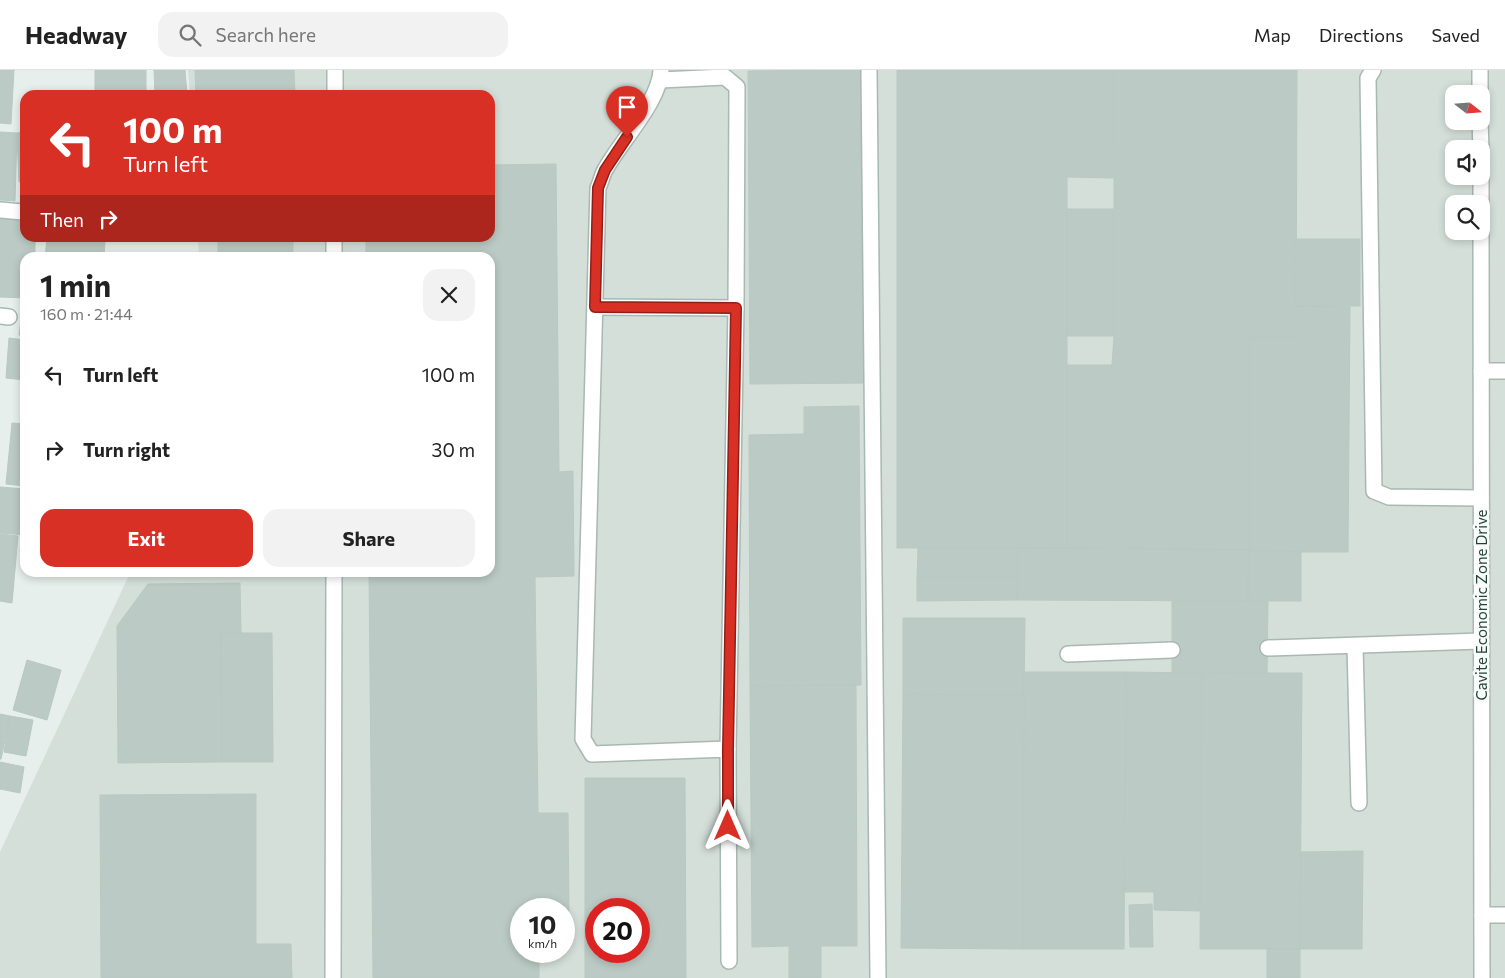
<!DOCTYPE html>
<html lang="en">
<head>
<meta charset="utf-8">
<style>
	body { margin:0; font-family:Commissioner,sans-serif; background:#f2f2f2; color:#222; height:100vh; display:flex; flex-direction:column; font-size:19px; white-space:nowrap }
	* { box-sizing:border-box; margin:0 }
	p { font-size:16px; color:#767676 }
	.icon { flex:none; width:28px; height:28px; fill:none; stroke:currentColor; stroke-width:2; stroke-linecap:round; stroke-linejoin:round }
	.map { position:relative; flex:1; overflow:hidden }
	.details { position:absolute; left:20px; top:182px; width:475px; height:325px; display:flex; flex-direction:column; background:#fff; border-radius:15px; box-shadow:0 2px 8px #0003 }
	.details>* { flex:none }
	.guide { position:absolute; left:20px; top:20px; width:475px; height:152px; border-radius:15px; box-shadow:0 2px 8px #0003; background:#d93025; color:#fff; overflow:hidden }
	.needle { width:32px; rotate:107deg }
	.controls { position:absolute; left:1445px; top:15px; display:grid; gap:10px }
	.controls a { display:grid; place-items:center; width:45px; height:45px; border-radius:10px; background:#fff; box-shadow:0 2px 8px #0003; font-size:25px }
	.speed { position:absolute; left:510px; top:828px; display:flex; gap:10px; font-size:25px; font-weight:700; text-align:center }
	.speed>* { display:grid; place-content:center; width:65px; height:65px; border-radius:50%; background:#fff; box-shadow:0 2px 8px #0003; line-height:1 }
	.speed small { font-size:12px; font-weight:400 }
	.speed .limit { border:8px solid #d22; background:#fff; color:#111 }
	.pin { position:absolute; display:grid; place-items:center; width:42px; height:42px; color:#fff; margin:-51px -21px; border-radius:50% 50% 50% 0; rotate:-45deg; box-shadow:0 0 5px #0007 }
	.pin .icon { rotate:45deg }
	.me { position:absolute; width:55px; margin:-28px; rotate:0deg; stroke-linejoin:round; filter:drop-shadow(0 0 4px #0008) }
	.turn { display:flex; align-items:center; gap:18px; height:105px; padding:0 20px; font-size:22px }
	.turn .icon { width:65px; height:65px; stroke-width:2.5 }
	.turn b { display:block; font-size:35px; line-height:42px }
	.then { display:flex; align-items:center; height:48px; padding:0 20px; background:#0003; gap:10px; font-size:19px }
	.round { display:grid; place-items:center; flex:none; width:52px; height:52px; border-radius:15px; background:#f2f2f2 }
	.overview { display:flex; align-items:center; justify-content:space-between; height:85px; padding:0 20px }
	h1 { font-size:30px; font-weight:700; line-height:38px }
	.primary-button { display:flex; gap:10px; margin-top:auto; padding:10px 20px }
	.primary-button a { flex:1; height:58px; border-radius:15px; background:#d93025; color:#fff; font-size:20px; font-weight:700; line-height:58px; text-align:center }
	.primary-button a+a { background:#f2f2f2; color:#222 }
	ul { padding:0; list-style:none }
	li { display:flex; align-items:center; gap:15px; height:75px; padding:0 20px }
	li div { flex:1 }
	li b { display:block; font-size:19px }
	li em { font-style:normal }
	header { display:flex; align-items:center; gap:30px; box-sizing:border-box; height:70px; padding:0 25px; background:#fff; border-bottom:1px solid #e0e0e0 }
	header strong { font-size:24px }
	nav { display:flex; gap:28px; margin-inline-start:auto; font-size:18px }
	.search { width:350px; height:45px; background:#f2f2f2; display:flex; align-items:center; gap:12px; box-sizing:border-box; padding:0 18px; border-radius:15px; color:#767676; font-size:19px }
	.map>svg:first-child { display:block }
	.built { fill:#d4dfda; fill-rule:evenodd }
	.building { fill:#bbcac4; stroke:#b8c9c2; fill-rule:evenodd }
	.lines { fill:none; stroke-linecap:round; stroke-linejoin:round }
	.service-casing { stroke:#a8b8b2; stroke-width:18 }
	.minor-casing { stroke:#a8b8b2; stroke-width:18 }
	.tertiary-casing { stroke:#a8b8b2; stroke-width:18 }
	.service { stroke:#fff; stroke-width:15 }
	.minor { stroke:#fff; stroke-width:15 }
	.tertiary { stroke:#fff; stroke-width:15 }
	.route-casing { stroke:#8d1f18; stroke-width:12 }
	.route { stroke:#d93025; stroke-width:9 }
	.labels { text-anchor:middle; stroke-width:5; stroke-linejoin:round; paint-order:stroke }
	.street-label { font-size:15px; fill:#24423a; stroke:#f7fbf9 }
</style>
</head>
<body>
<header>
<strong>Headway</strong>
<div class="search"><svg class="icon" aria-label="search" viewBox="0 0 24 24"><circle cx="10" cy="10" r="6"/><path d="M15 15l6 6"/></svg>Search here</div>
<nav><a>Map</a><a>Directions</a><a>Saved</a></nav>
</header>
<div class="map">
<svg width="1505" height="908" viewBox="0 0 1505 908">
	<rect width="100%" height="100%" fill="#e6efeb"/>
	<!-- built -->
	<path class="built" d="M188 0H1505V908H0V782L130 503 490 502V188L199 187 198 168H490V25H190ZM1454 24H1481V51H1454ZM1454 79H1481V106H1454ZM1454 134H1481V161H1454ZM521 839H564V881H521ZM596 839H639V881H596Z"/>
	<!-- building -->
	<g class="building">
		<path d="M0 0H14L11 54 0 53Z"/>
		<rect x="95" y="0" width="51" height="25"/>
		<path d="M154 0H185L187 25H155Z"/>
		<path d="M195 0H294L295 25H196Z"/>
		<path d="M865 0 868 313 750 314 748 1Z"/>
		<rect x="897" y="0" width="170" height="478"/>
		<path d="M1067 0H1114L1113 108 1067 107Z"/>
		<path d="M1114 0H1297L1296 268 1249 267V480L1112 478V295L1114 266Z"/>
		<path d="M0 62 17 63 15 131 0 130Z"/>
		<path d="M25 62V111L19 112 17 63Z"/>
		<path d="M556 94 559 402 573 401 574 506 535 507 538 743H568L569 842H564V839H521V881H539V908H373L369 502H490V188H366V168H490V95Z"/>
		<rect x="1067" y="139" width="47" height="127"/>
		<path d="M0 147H25V168H35V188H25V228L0 227Z"/>
		<path d="M47 168 105 170 104 188H45Z"/>
		<rect x="218" y="168" width="75" height="20"/>
		<rect x="1296" y="169" width="64" height="67"/>
		<path d="M23 236H25V266L19 265Z"/>
		<path d="M1296 236 1350 237 1348 482H1301L1249 480V267L1296 268Z"/>
		<path d="M9 268 25 270V310L6 308Z"/>
		<rect x="1067" y="295" width="45" height="183"/>
		<path d="M859 336 861 615 750 616 749 365 804 364V337Z"/>
		<path d="M12 353 25 354V416L6 414Z"/>
		<path d="M0 417 25 419V465L0 463Z"/>
		<path d="M0 464 18 466 12 533 0 531Z"/>
		<path d="M918 478H1018V508H917Z"/>
		<path d="M1018 478 1249 480 1248 531 1017 530Z"/>
		<path d="M1249 480 1301 482V531H1248Z"/>
		<path d="M917 508H1018L1017 530 917 531Z"/>
		<path d="M240 513 241 563H221L222 692 118 693 117 556 148 514Z"/>
		<path d="M1172 531H1268L1267 603 1172 602Z"/>
		<path d="M903 548H1025L1024 625 903 624Z"/>
		<path d="M221 563H272L273 692H222Z"/>
		<path d="M27 590 61 600 47 650 13 640Z"/>
		<path d="M1024 602H1126L1124 879H1023Z"/>
		<path d="M1126 602 1202 603 1200 841 1154 840V822H1125Z"/>
		<path d="M1202 603H1302L1300 879H1200Z"/>
		<path d="M856 615 857 876H821V908H789V876L752 877 750 616Z"/>
		<path d="M903 624 1024 625 1023 879 901 878Z"/>
		<path d="M0 644 10 646 1 689H0Z"/>
		<path d="M10 646 33 650 26 686 4 682Z"/>
		<path d="M0 692 24 697 20 723 0 719Z"/>
		<path d="M585 708H685L686 908H585ZM596 839H639V881H596Z"/>
		<path d="M256 724V874H291L292 908H101L100 725Z"/>
		<path d="M1363 781 1362 879H1300L1301 782Z"/>
		<path d="M1152 834 1153 877H1130L1129 835Z"/>
		<rect x="1267" y="879" width="33" height="29"/>
	</g>
	<g class="lines">
		<!-- service casing -->
		<g class="service-casing">
			<g id="service">
				<path d="M661 0C660 31 620 72 605 100 602 105 601 112 598 118L583 669 592 684 728 679 729 891"/>
				<path d="M869 0 878 908"/>
				<path d="M1373 0 1368 8 1374 421 1389 427 1481 428"/>
				<path d="M661 10 725 7 737 17 736 238"/>
				<path d="M335 25V0"/>
				<path d="M334 188V168"/>
				<path d="M595 237 736 238 728 679"/>
				<path d="M1481 301H1505"/>
				<path d="M1355 576 1359 733"/>
				<path d="M1268 578 1481 571"/>
				<path d="M1068 584 1172 580"/>
				<path d="M333 908 334 502"/>
			</g>
		</g>
		<!-- minor casing -->
		<g class="minor-casing">
			<g id="minor">
				<path d="M0 140 23 142"/>
				<path d="M0 246 9 247"/>
				<path d="M1482 845H1505"/>
			</g>
		</g>
		<!-- tertiary casing -->
		<g class="tertiary-casing">
			<g id="tertiary">
				<path d="M1480 0V24"/>
				<path d="M1480 51 1481 79"/>
				<path d="M1481 106V134"/>
				<path d="M1481 161 1482 908"/>
			</g>
		</g>
		<!-- service -->
		<use href="#service" class="service"/>
		<!-- minor -->
		<use href="#minor" class="minor"/>
		<!-- tertiary -->
		<use href="#tertiary" class="tertiary"/>
	</g>
	<g class="lines">
		<!-- route casing -->
		<g class="route-casing">
			<path id="route" d="M627 67 605 100 598 118 595 237 736 238 728 679V756"/>
		</g>
		<!-- route -->
		<use href="#route" class="route"/>
	</g>
	<g class="labels">
		<!-- street labels -->
		<g class="street-label">
			<text transform="translate(1482 535) rotate(-90)" y="5">Cavite Economic Zone Drive</text>
		</g>
	</g>
</svg>
<div class="controls">
<a><svg class="needle" viewBox="-14 -14 28 28"><path d="M0-13l5 13h-10z" fill="#e53935"/><path d="M0 13l5-13h-10z" fill="#767676"/></svg></a>
<a><svg class="icon" aria-label="sound" viewBox="0 0 24 24"><path d="M4 9h4l5-4v14l-5-4H4zM17 9q2 3 0 6"/></svg></a>
<a><svg class="icon" aria-label="search" viewBox="0 0 24 24"><circle cx="10" cy="10" r="6"/><path d="M15 15l6 6"/></svg></a>
</div>
<div class="speed"><div>10<small>km/h</small></div><div class="limit">20</div></div>
<div class="pin" style="left:627px;top:67px;background:#d93025"><svg class="icon" aria-label="arrive" viewBox="0 0 24 24"><path d="M6 21V4h12l-3 4 3 4H6"/></svg></div>
<svg class="me" style="left:728px;top:756px" viewBox="-20 -20 40 40"><path d="M0-17L14 15 0 8-14 15z" fill="#d93025" stroke="#fff" stroke-width="4"/></svg>
<div class="guide">
<div class="turn"><svg class="icon" aria-label="left" viewBox="0 0 24 24"><path d="M17 20v-9H6M10 6l-5 5 5 5"/></svg><div><b>100 m</b>Turn left</div></div>
<div class="then">Then<svg class="icon" aria-label="right" viewBox="0 0 24 24"><path d="M7 20v-9h11M14 6l5 5-5 5"/></svg></div>
</div>
<section class="details">
<div class="overview"><div><h1>1 min</h1><p>160 m · 21:44</p></div><a class="round"><svg class="icon" aria-label="close" viewBox="0 0 24 24"><path d="M6 6l12 12M18 6L6 18"/></svg></a></div>
<ul>
<li><svg class="icon" aria-label="left" viewBox="0 0 24 24"><path d="M17 20v-9H6M10 6l-5 5 5 5"/></svg><div><b>Turn left</b></div><em>100 m</em></li>
<li><svg class="icon" aria-label="right" viewBox="0 0 24 24"><path d="M7 20v-9h11M14 6l5 5-5 5"/></svg><div><b>Turn right</b></div><em>30 m</em></li>
</ul>
<div class="primary-button"><a>Exit</a><a>Share</a></div>
</section>
</div>
</body>
</html>
